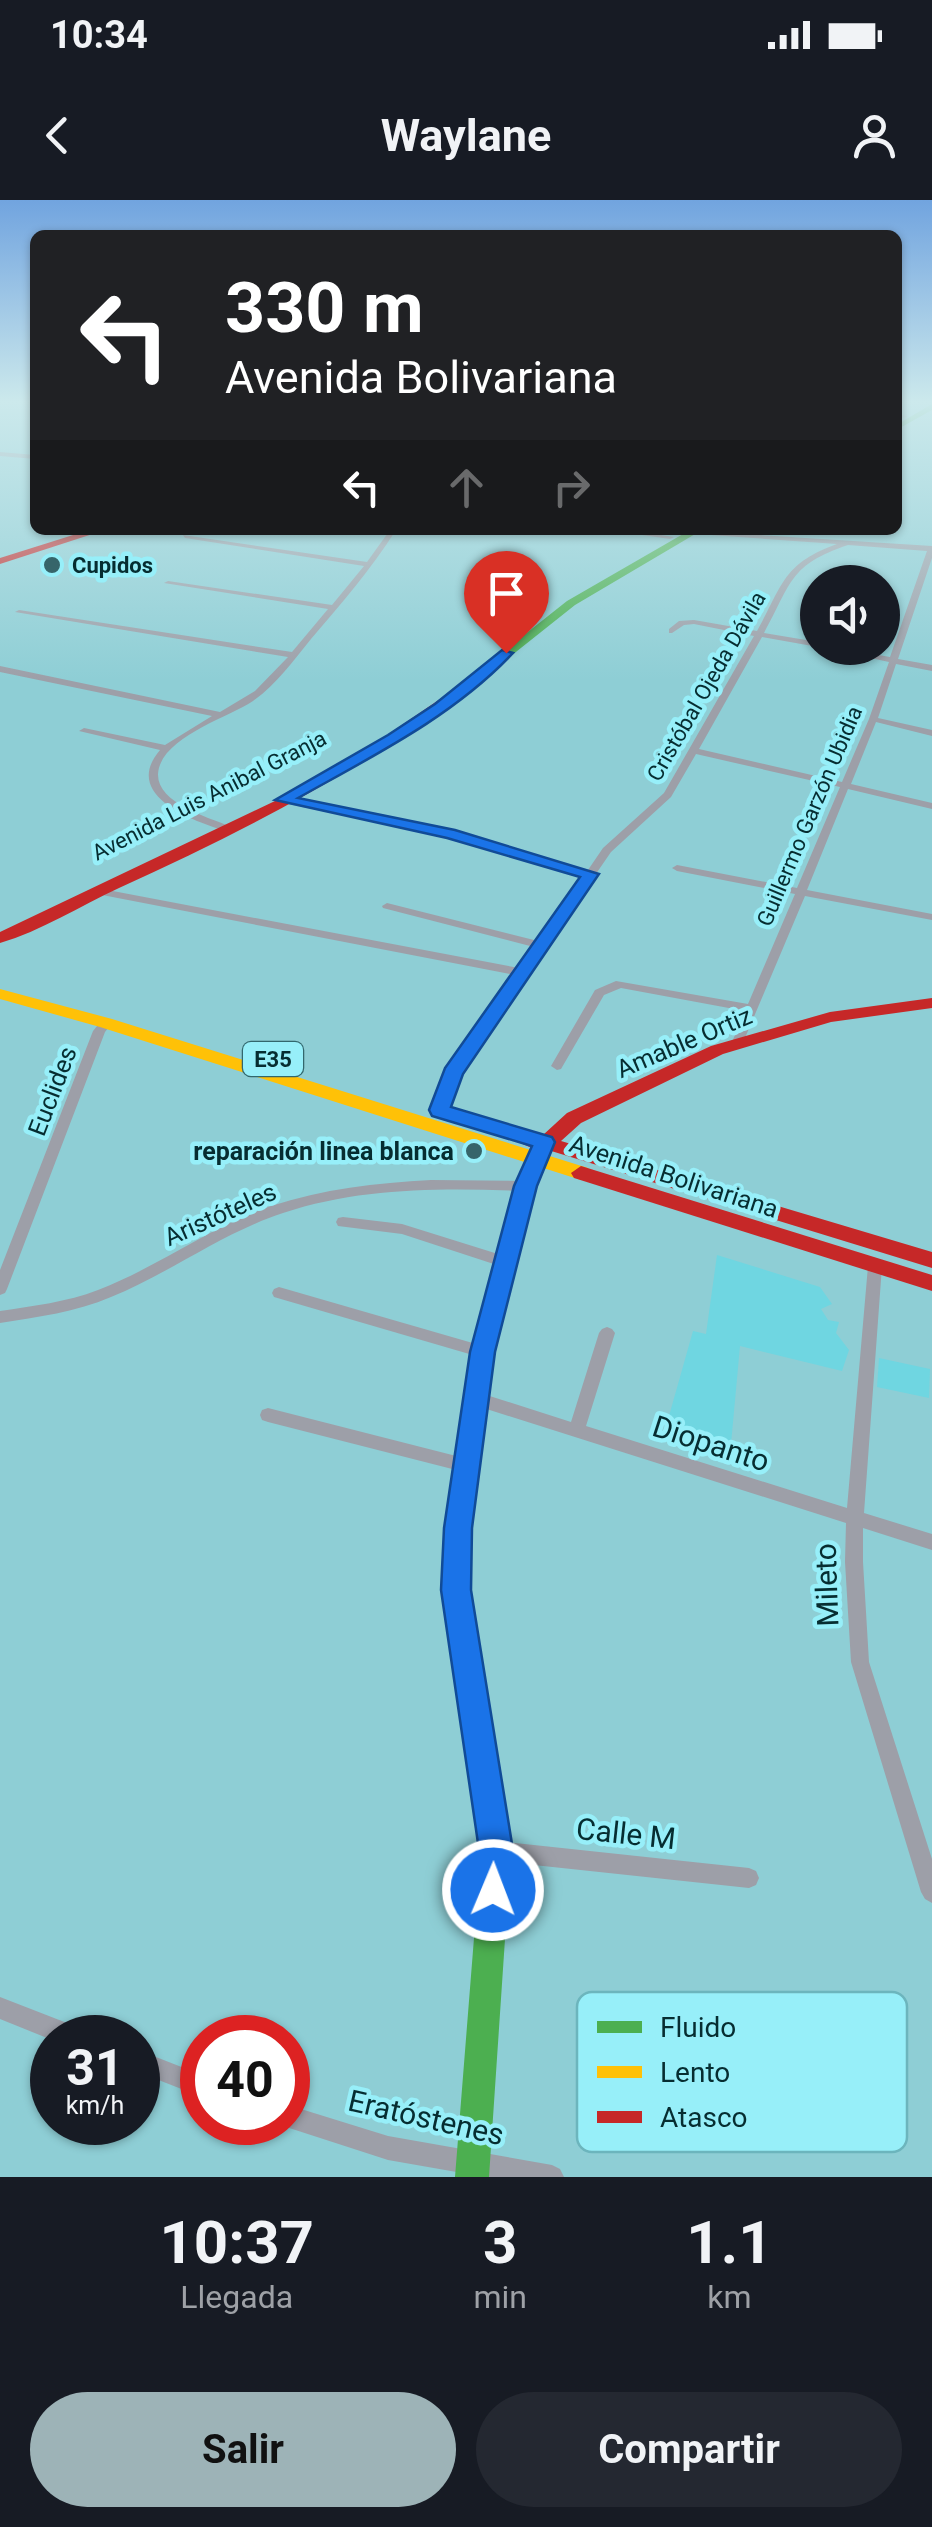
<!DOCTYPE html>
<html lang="es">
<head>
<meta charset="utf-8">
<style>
	body { margin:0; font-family:Roboto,sans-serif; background:#242831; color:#f1f3f6; height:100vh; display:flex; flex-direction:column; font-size:38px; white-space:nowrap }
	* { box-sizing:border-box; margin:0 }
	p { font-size:32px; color:#9ea1a6 }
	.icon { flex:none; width:55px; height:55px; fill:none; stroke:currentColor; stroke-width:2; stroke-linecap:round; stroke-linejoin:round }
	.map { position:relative; height:1977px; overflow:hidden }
	.drawer { display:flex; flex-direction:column; background:#171b24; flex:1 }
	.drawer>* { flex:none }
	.guide { position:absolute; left:30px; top:30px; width:872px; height:305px; border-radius:15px; box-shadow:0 2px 8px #0004; background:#202124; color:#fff; overflow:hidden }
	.controls { position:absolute; left:800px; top:365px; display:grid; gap:20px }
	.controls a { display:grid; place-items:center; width:100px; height:100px; border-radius:50%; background:#171b24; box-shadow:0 2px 8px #0004; font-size:50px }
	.speed { position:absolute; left:30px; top:1815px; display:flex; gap:20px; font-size:50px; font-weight:700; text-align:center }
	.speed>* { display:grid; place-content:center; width:130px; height:130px; border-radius:50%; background:#171b24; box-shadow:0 2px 8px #0004; line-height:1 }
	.speed small { font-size:25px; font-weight:400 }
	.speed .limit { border:15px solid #d22; background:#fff; color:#111 }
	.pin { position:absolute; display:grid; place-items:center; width:85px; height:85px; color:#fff; margin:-102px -42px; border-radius:50% 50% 50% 0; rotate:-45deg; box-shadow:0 0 10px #0007 }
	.pin .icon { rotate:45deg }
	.me { position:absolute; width:110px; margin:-55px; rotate:1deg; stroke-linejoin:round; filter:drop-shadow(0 0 8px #0008) }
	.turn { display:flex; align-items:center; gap:35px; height:210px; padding:0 30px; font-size:45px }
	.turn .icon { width:130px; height:130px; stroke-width:2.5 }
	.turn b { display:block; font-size:70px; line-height:85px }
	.lanes { display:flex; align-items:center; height:95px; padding:0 30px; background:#0003; justify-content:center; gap:50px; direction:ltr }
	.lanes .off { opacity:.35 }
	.eta { display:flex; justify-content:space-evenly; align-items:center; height:170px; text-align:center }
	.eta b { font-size:60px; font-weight:700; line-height:70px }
	.cta { display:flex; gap:20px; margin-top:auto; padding:20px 30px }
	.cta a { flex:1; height:115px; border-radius:60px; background:#9db3b7; color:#111; font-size:40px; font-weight:700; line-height:115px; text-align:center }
	.cta a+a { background:#242831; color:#f1f3f6 }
	.status { display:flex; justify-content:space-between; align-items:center; height:70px; padding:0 50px; background:#171b24; direction:ltr }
	.status svg { height:28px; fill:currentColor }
	header { display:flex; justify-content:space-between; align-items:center; height:130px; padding:0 30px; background:#171b24; font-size:45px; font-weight:700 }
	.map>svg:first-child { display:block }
	.built { fill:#6fd6e1 }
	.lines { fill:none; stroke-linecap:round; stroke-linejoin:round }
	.street { fill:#9d9fa8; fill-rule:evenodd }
	.fast { fill:#4caf50; fill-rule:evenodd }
	.slow { fill:#ffc107; fill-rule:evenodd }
	.jam { fill:#c62828; fill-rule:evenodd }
	.route { fill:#1a73e8; stroke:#114b97; stroke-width:2.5 }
	.poi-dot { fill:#36656a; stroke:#97eff9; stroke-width:4 }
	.labels { text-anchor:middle; stroke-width:9; stroke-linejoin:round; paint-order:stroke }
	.far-poi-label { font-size:22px; font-weight:bold; fill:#062d31; stroke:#97eff9; text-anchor:start }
	.far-street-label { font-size:22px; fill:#062d31; stroke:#97eff9 }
	.shield { fill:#97eff9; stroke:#32676d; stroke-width:2.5 }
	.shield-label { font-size:22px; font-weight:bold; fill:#062d31 }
	.street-label { font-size:25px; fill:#062d31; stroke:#97eff9 }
	.poi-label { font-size:25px; font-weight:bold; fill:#062d31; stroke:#97eff9; text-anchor:end }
	.near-street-label { font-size:30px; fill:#062d31; stroke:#97eff9 }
	.key { fill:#97eff9; stroke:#6cb5bd; stroke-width:2.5 }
	.key-label { font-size:28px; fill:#062d31 }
</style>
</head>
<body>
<div class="status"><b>10:34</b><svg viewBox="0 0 49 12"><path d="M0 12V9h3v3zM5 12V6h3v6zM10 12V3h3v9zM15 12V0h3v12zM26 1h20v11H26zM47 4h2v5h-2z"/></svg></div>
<header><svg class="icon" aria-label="back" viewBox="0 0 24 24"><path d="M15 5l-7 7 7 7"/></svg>Waylane<svg class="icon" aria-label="person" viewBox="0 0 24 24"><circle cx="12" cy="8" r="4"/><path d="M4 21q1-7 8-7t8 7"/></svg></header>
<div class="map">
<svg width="932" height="1977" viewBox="0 0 932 1977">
	<rect width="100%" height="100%" fill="#8eced5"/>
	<!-- built -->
	<g class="built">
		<path d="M717 1055 820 1087 832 1104 821 1109 828 1120 839 1122 836 1133 849 1150 842 1171 740 1146 731 1244 667 1223 693 1131 706 1134Z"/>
		<path d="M879 1158 930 1169 929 1198 877 1187Z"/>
	</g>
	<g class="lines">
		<!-- street -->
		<g class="street">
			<path d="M898 214 907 216 908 217 898 218Z"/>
			<path d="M0 252 35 255V259L0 256Z"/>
			<path d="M390 330H396C371 369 342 403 311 439 293 461 276 485 253 501 227 518 160 538 158 574 157 603 207 617 229 626V630C218 630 208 625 197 621 166 608 130 585 160 550L79 531 84 528 165 545 212 516 0 472V466L220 512 255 491 288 457 15 412 19 410 292 452 328 409 164 383 168 381 332 405 364 366 185 338 183 335 367 362Z"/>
			<path d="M608 330H629L674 337 670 339Z"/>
			<path d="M680 330 932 346V358L898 459 932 465V471L896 464 878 518 932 530V536L876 522 851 584 932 603V609L848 589 807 690 932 714V720L805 696 742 845 738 846 732 842 745 811 621 788 604 795 561 869 557 870 551 866 595 790 616 781 748 804 795 694 677 671 672 668 677 665 797 688 840 587 696 554 671 597 611 652 459 873 445 911 439 915 433 911 447 873 515 775 97 694 92 691 97 688 519 768 534 747 383 708 382 706 387 703 538 741 584 675 448 637 283 603 278 600 283 597 450 631 588 670 603 648 664 593 754 436 694 424 684 425 672 433H669V429L679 421 694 420 757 431C783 385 782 364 837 344L683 333ZM848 345 927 351 890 457 839 448H825L889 462 869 519 842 582 699 549 762 437 818 447V442L764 433C792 382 789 365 848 345Z"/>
			<path d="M106 819 112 823 105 832 7 1089 5 1093 0 1095V1070L93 831 102 820Z"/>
			<path d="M431 980 525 981 532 986 525 991C444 988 361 987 283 1013 222 1033 170 1073 111 1097 76 1112 38 1117 0 1123V1111C33 1106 67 1102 98 1090 158 1067 210 1027 271 1006 323 989 376 983 431 980Z"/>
			<path d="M343 1017 402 1024 511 1058 513 1062 511 1066 506 1068 402 1034 338 1026 336 1022 338 1018Z"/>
			<path d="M875 1060 880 1062 882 1066 864 1313 932 1334V1350L863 1328V1362L869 1462 932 1659V1703L925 1699 921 1692 851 1462 845 1362 846 1323 474 1205 468 1203 466 1198 468 1193 474 1191 571 1222 599 1133 602 1129 607 1127 612 1129 615 1133 586 1226 847 1308 868 1066 870 1062Z"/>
			<path d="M279 1087 483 1146 488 1148 491 1152 488 1156 483 1158 274 1097 272 1093 274 1089Z"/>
			<path d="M268 1208 464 1258 470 1260 472 1265 470 1270 464 1272 268 1222 262 1220 260 1215 262 1210Z"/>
			<path d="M496 1641 749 1668 756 1671 759 1678 756 1685 749 1688 496 1661 489 1658 486 1651 489 1644Z"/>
			<path d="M0 1797 85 1830 88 1838H52V1840L0 1819Z"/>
			<path d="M138 1850 202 1875V1897L138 1872Z"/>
			<path d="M288 1905 388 1936 552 1965 560 1969 564 1977H485L388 1960 280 1925 279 1922H288Z"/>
		</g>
		<!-- fast -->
		<g class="fast">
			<path d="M932 204V210L898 229V224Z"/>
			<path d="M690 330H702L575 405 472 487 462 484 567 401Z"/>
			<path d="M544 938 554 945 535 986 494 1152 471 1328 469 1389 511 1650 489 1977H455L481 1650 443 1389 445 1328 472 1152 515 986 537 940Z"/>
		</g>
		<!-- slow -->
		<path class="slow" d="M0 789 112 819 588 968 591 973 581 980 100 827 0 799Z"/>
		<!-- jam -->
		<g class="jam">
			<path d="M89 330H105L0 364V358Z"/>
			<path d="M468 480 474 484 472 487C363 570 244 631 119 688 80 706 41 731 0 743V732L296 591 355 557Z"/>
			<path d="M932 798V808L831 822 723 854 581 923 561 941 932 1052V1068L548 950C539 952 516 943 510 935L520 928 543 935 567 913 711 846 830 812Z"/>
			<path d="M581 966 932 1075V1091L574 978 571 973Z"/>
		</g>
	</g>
	<!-- sky -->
	<linearGradient id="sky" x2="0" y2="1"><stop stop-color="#71a4df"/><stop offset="0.42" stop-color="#cce9ec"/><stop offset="1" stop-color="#cce9ec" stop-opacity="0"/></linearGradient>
	<rect width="932" height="480" fill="url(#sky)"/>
	<!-- route -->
	<path class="route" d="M502 450 513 453C454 516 373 556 298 598L455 630 599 674 463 874 451 907 552 937 555 942 537 986 495 1152 472 1328 471 1390 513 1650 510 1690 505 1702 493 1707 481 1702 476 1690 479 1650 441 1390 444 1328 470 1152 514 986 532 946 432 916 429 910 445 868 580 677 447 638 275 600 388 535 435 504Z"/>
	<!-- markers -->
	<g class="poi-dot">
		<circle cx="52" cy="365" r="10"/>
		<circle cx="474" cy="951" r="10"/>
	</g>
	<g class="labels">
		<!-- far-poi labels -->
		<g class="far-poi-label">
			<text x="72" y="373">Cupidos</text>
		</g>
		<!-- far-street labels -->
		<g class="far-street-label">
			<text transform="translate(706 486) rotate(-60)" y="8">Cristóbal Ojeda Dávila</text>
			<text transform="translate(209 595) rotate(-27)" y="8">Avenida Luis Anibal Granja</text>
			<text transform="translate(809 616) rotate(-67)" y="8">Guillermo Garzón Ubidia</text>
		</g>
		<!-- shield labels -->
		<rect class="shield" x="243" y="842" width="60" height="34" rx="8"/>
		<g class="shield-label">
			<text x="273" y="867">E35</text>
		</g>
		<!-- street labels -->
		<g class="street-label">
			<text transform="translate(684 842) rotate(-23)" y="9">Amable Ortiz</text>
			<text transform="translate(52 891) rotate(-69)" y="9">Euclides</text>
			<text transform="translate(674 976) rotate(18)" y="9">Avenida Bolivariana</text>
			<text transform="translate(220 1014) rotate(-24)" y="9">Aristóteles</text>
		</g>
		<!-- poi labels -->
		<g class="poi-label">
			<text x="454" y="960">reparación linea blanca</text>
		</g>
		<!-- near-street labels -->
		<g class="near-street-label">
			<text transform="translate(711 1244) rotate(18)" y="10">Diopanto</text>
			<text transform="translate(827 1385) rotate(-92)" y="10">Mileto</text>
			<text transform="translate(626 1634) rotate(6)" y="10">Calle M</text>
			<text transform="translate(426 1918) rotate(13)" y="10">Eratóstenes</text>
		</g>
	</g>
	<!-- legend -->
	<rect x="577" y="1792" width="330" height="160" rx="15" class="key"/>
	<rect x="597" y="1821" width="45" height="12" fill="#4caf50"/>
	<rect x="597" y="1866" width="45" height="12" fill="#ffc107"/>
	<rect x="597" y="1911" width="45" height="12" fill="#c62828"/>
	<g class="key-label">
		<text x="660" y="1837">Fluido</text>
		<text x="660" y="1882">Lento</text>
		<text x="660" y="1927">Atasco</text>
	</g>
</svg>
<div class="controls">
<a><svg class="icon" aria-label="sound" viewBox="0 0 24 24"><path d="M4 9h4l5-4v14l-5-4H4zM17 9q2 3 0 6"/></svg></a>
</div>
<div class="speed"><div>31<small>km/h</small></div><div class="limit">40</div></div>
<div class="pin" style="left:506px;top:453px;background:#d93025"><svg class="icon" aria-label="arrive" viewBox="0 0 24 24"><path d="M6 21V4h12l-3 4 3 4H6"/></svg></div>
<svg class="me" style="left:493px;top:1690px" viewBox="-20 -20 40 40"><circle r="17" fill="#1a73e8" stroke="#fff" stroke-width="3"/><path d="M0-11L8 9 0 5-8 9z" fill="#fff"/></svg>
<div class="guide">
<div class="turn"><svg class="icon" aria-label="left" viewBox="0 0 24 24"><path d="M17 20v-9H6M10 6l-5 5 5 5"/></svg><div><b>330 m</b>Avenida Bolivariana</div></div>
<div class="lanes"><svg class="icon" aria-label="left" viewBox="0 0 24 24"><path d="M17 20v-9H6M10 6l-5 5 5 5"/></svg><svg class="icon off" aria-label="ahead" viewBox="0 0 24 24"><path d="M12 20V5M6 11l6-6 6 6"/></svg><svg class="icon off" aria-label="right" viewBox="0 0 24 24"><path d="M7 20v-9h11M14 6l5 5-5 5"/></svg></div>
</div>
</div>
<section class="drawer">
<div class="eta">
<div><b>10:37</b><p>Llegada</p></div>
<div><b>3</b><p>min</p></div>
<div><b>1.1</b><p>km</p></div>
</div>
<div class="cta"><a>Salir</a><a>Compartir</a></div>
</section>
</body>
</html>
